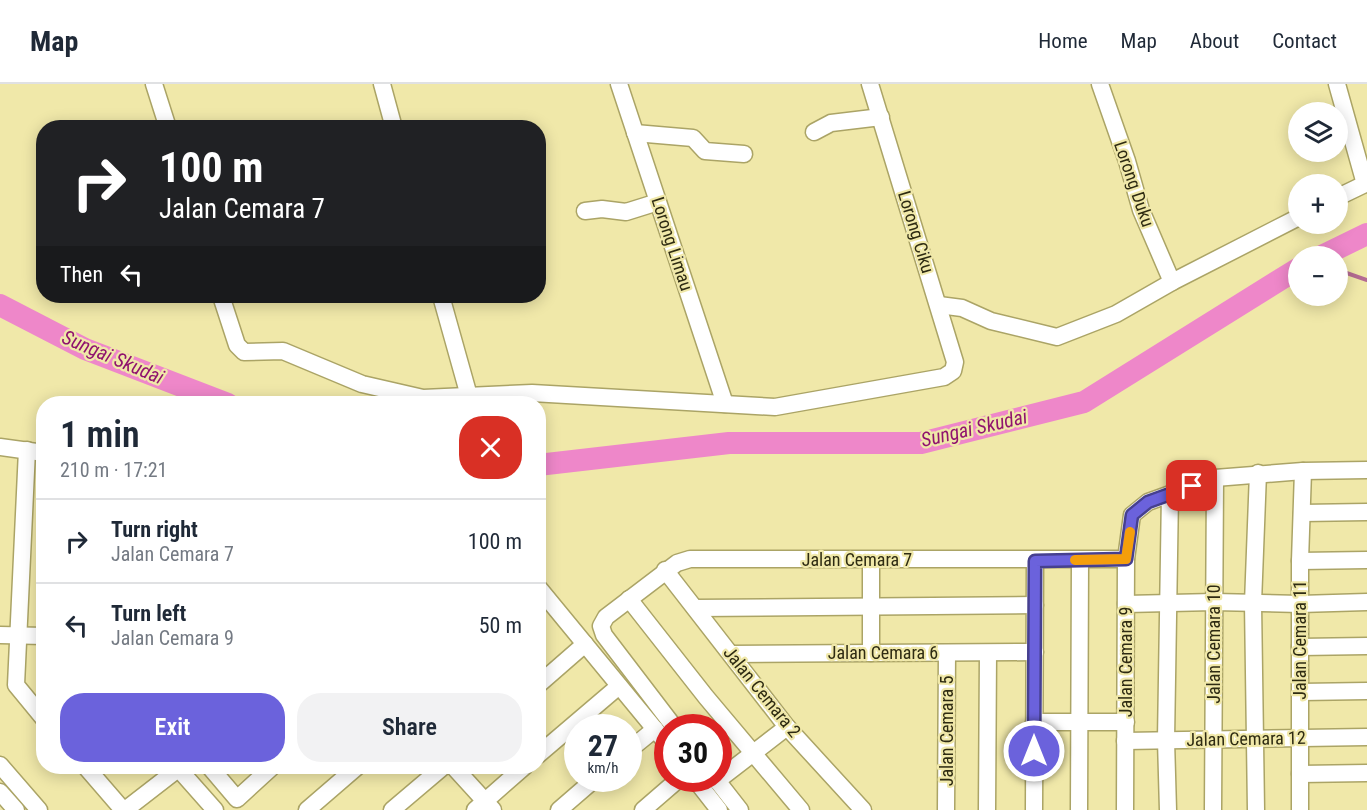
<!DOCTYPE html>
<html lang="en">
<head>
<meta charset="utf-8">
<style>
	body { margin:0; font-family:"Roboto Condensed",sans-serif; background:#f2f2f3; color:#1f2937; height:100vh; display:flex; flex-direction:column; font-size:22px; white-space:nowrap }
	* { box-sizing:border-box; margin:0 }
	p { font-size:20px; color:#747a83 }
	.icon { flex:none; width:33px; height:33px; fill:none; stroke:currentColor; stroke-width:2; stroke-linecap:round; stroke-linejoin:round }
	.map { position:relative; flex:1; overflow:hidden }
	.panel { position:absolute; left:36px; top:312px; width:510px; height:378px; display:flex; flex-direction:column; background:#fff; border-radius:24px; box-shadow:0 3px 15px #0003 }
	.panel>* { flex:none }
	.hud { position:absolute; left:36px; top:36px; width:510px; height:183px; border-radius:24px; box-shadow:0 3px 15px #0003; background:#202124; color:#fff; overflow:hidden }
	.controls { position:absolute; left:1288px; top:18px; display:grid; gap:12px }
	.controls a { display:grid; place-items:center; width:60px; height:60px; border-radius:50%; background:#fff; box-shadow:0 3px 15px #0003; font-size:30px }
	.speed { position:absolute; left:564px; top:630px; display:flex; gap:12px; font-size:30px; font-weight:700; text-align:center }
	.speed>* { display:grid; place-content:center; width:78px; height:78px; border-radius:50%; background:#fff; box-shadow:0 3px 15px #0003; line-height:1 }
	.speed small { font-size:15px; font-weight:400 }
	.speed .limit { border:9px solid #d22; background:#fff; color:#111 }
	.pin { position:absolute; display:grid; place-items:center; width:51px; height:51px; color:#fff; margin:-26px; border-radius:12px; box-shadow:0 3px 9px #0006 }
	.me { position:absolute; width:66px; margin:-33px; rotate:0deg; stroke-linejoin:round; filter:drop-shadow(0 0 4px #0008) }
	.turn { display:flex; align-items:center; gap:21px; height:126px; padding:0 24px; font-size:27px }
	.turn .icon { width:78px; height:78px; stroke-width:2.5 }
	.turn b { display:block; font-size:42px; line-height:51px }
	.then { display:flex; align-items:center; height:57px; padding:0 24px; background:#0003; gap:12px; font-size:22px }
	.round { display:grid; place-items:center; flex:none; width:63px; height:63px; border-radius:24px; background:#f2f2f3 }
	.headline { display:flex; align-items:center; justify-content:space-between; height:102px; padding:0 24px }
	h1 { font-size:36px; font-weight:600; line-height:45px }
	.button { display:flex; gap:12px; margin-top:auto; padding:12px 24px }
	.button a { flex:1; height:69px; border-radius:24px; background:#6b62dc; color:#fff; font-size:24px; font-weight:600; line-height:69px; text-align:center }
	.button a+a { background:#f2f2f3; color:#1f2937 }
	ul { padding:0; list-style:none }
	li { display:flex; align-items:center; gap:18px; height:84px; padding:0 24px; border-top:2px solid #e0e1e3 }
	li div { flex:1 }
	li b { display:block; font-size:22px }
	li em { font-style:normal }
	header { display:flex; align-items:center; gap:36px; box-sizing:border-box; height:84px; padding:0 30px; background:#fff; border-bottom:2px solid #e0e1e3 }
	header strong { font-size:28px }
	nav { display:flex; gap:33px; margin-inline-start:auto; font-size:21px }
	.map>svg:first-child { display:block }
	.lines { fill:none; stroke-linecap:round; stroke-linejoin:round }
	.stream { stroke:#b46b92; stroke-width:4 }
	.river { stroke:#ee87c9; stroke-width:22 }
	.minor-casing { stroke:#aba466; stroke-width:19 }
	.minor { stroke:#fff; stroke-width:16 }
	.route-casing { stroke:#46408f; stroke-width:15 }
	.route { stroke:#6b62dc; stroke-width:10 }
	.slow { stroke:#f59e0b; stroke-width:10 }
	.labels { text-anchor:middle; stroke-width:4.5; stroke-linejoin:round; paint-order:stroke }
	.street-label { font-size:18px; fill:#2e2b12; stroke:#f0e8a9 }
	.water-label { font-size:20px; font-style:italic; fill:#90136e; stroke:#f0e8a9 }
</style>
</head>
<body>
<header>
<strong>Map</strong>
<nav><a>Home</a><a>Map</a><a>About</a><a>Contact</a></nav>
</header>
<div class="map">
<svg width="1367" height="726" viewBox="0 0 1367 726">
	<rect width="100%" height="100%" fill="#f0e8a9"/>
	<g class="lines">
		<!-- stream -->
		<path class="stream" d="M1338 186 1367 196"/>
		<!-- river -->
		<g class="river">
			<path d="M1322 172 1367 150"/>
			<path d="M0 221 85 265 228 320"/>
			<path d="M538 381 729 359H921L1084 318 1299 184"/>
		</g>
		<!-- minor casing -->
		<g class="minor-casing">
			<g id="minor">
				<path d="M154 0 168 44"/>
				<path d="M382 0 394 44"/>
				<path d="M619 0 725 320"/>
				<path d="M1100 0 1127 77 1141 126 1172 198"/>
				<path d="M1337 0 1365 100"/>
				<path d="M814 48 831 39 881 33"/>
				<path d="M635 49 693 54 705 67 744 70"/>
				<path d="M1338 113 1367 99"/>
				<path d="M585 127 602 125 626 128 658 118"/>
				<path d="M221 212 237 261 244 268 283 267 362 300 423 314 532 309 775 323 944 293 953 287 955 278 870 0"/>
				<path d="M441 212 469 312"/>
				<path d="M939 221 962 224 991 237 1057 253 1116 230 1172 198 1299 133"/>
				<path d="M0 363 44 369"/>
				<path d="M27 366 16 601 44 635"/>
				<path d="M1302 429 1367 428"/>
				<path d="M871 476V569"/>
				<path d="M1300 477 1367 476"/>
				<path d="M665 486 787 643 863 726"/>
				<path d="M538 503 668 661"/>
				<path d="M629 515 706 613 801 726"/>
				<path d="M1126 520 1214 518 1300 520 1367 518"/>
				<path d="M695 524 1035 521"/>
				<path d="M0 551 44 552"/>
				<path d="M1300 563 1367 562"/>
				<path d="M731 570 1035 568"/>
				<path d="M538 601 585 560"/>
				<path d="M1301 608 1367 607"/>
				<path d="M1034 638H1126"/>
				<path d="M675 644 604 551 601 542 606 533 677 479 690 475H1126"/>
				<path d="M1125 657 1367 653"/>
				<path d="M628 667 655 645"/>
				<path d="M538 671 619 602"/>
				<path d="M0 681 39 726"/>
				<path d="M85 682 123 726"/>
				<path d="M176 682 215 726"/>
				<path d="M209 682 237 715 273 682"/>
				<path d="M453 682 493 726"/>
				<path d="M1300 690 1367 689"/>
				<path d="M694 694 719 726"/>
				<path d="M715 694 740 726"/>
				<path d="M717 697 787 643"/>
				<path d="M0 708 16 726"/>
				<path d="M125 726 178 685"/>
				<path d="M307 726 358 682"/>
				<path d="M392 726 444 682"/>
				<path d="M475 726 525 682"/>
				<path d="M559 726 596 694"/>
				<path d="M643 726 680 694"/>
				<path d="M946 726 947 569"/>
				<path d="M987 726 988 569"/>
				<path d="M1034 726 1035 476"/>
				<path d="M1079 726 1080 476"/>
				<path d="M1125 726 1126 475 1132 431 1148 418 1215 394 1303 387 1367 386"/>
				<path d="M1168 726 1166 656 1170 410"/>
				<path d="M1213 726 1215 394"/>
				<path d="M1256 726 1253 519 1258 389"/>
				<path d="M1300 726V477L1303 387"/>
			</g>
		</g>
		<!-- minor -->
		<use href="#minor" class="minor"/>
	</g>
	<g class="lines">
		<!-- route casing -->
		<g class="route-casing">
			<path id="route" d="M1034 667 1035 477 1126 475 1132 431 1148 418 1192 402"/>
		</g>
		<!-- route -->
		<use href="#route" class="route"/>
		<!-- slow -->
		<path class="slow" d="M1075 476 1126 475 1130 448"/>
	</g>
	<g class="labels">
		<!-- street labels -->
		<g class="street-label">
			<text transform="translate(1134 100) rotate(71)" y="6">Lorong Duku</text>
			<text transform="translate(916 148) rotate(73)" y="6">Lorong Ciku</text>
			<text transform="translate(672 160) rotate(72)" y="6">Lorong Limau</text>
			<text x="857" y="482">Jalan Cemara 7</text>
			<text transform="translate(1300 556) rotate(-90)" y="6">Jalan Cemara 11</text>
			<text transform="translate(1214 560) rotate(-90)" y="6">Jalan Cemara 10</text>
			<text x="883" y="575">Jalan Cemara 6</text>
			<text transform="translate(1126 578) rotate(-90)" y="6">Jalan Cemara 9</text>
			<text transform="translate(762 608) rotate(51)" y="6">Jalan Cemara 2</text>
			<text transform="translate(947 647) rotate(-90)" y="6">Jalan Cemara 5</text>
			<text transform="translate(1246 655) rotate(-1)" y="6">Jalan Cemara 12</text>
		</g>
		<!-- water labels -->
		<g class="water-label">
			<text transform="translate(113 273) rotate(23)" y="7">Sungai Skudai</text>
			<text transform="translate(974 344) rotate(-13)" y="7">Sungai Skudai</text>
		</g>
	</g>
</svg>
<div class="controls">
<a><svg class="icon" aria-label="layers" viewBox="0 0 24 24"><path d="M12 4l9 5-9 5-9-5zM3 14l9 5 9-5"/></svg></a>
<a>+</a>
<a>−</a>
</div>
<div class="speed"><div>27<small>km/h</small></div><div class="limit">30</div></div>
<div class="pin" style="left:1192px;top:402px;background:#d93025"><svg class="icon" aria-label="arrive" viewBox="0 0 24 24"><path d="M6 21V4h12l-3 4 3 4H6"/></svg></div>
<svg class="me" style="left:1034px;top:667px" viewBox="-20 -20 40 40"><circle r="17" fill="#6b62dc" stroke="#fff" stroke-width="3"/><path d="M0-11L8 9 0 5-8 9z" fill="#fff"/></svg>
<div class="hud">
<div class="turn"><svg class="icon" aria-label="right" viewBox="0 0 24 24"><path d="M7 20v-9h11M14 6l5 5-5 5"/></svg><div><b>100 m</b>Jalan Cemara 7</div></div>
<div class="then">Then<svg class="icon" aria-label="left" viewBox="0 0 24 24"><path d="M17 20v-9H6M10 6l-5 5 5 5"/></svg></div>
</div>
<section class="panel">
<div class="headline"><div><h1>1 min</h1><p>210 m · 17:21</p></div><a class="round" style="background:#d93025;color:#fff"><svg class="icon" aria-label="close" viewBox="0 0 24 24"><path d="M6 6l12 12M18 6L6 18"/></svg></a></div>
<ul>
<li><svg class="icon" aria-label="right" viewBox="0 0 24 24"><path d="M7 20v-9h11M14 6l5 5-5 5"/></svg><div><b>Turn right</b><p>Jalan Cemara 7</p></div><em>100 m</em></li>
<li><svg class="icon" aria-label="left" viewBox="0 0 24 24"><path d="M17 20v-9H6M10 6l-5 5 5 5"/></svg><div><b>Turn left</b><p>Jalan Cemara 9</p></div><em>50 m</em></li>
</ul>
<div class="button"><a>Exit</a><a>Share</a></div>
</section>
</div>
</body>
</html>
